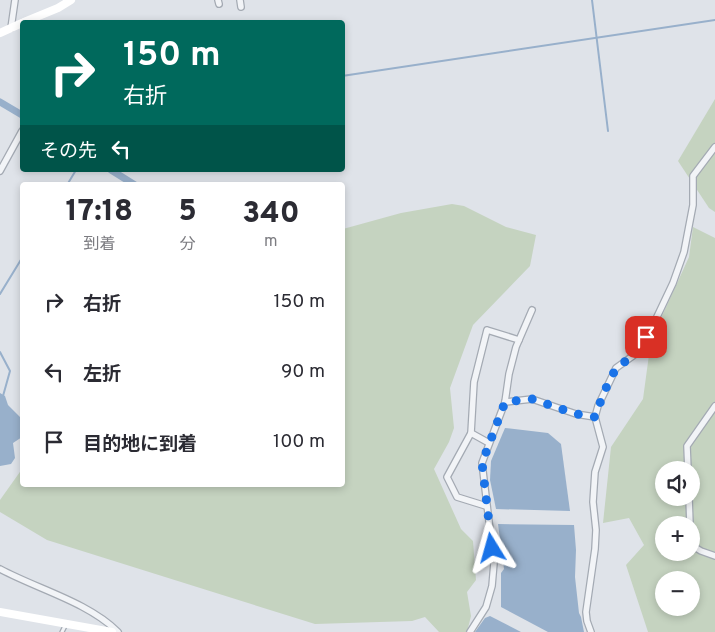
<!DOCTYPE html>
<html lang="ja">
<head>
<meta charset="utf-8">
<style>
	body { margin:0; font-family:Overpass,"Noto Sans JP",sans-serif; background:#f2f2f3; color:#2b2b33; height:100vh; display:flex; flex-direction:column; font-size:19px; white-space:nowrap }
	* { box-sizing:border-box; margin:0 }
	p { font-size:16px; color:#7c7c81 }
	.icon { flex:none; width:28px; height:28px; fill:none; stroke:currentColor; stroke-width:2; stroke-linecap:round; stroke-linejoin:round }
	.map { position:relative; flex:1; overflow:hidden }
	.side { position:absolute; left:20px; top:182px; width:325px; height:305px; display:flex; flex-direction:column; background:#fff; border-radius:5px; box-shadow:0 2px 8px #0003 }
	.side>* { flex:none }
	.hud { position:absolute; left:20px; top:20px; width:325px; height:152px; border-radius:5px; box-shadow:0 2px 8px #0003; background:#00695c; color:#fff; overflow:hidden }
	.buttons { position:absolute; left:655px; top:461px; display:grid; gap:10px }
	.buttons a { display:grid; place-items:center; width:45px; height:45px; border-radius:50%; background:#fff; box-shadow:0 2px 8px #0003; font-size:25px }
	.pin { position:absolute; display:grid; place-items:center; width:42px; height:42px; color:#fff; margin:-21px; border-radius:10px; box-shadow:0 2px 8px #0006 }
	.me { position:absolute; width:55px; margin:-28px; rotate:352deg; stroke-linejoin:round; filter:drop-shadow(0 0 4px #0008) }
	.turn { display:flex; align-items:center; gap:18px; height:105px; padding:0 20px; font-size:22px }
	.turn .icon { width:65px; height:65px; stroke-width:2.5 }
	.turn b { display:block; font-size:35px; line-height:42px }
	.then { display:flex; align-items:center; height:48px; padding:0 20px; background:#0003; gap:10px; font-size:19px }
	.eta { display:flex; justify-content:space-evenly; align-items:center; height:85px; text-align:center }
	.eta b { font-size:30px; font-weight:800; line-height:35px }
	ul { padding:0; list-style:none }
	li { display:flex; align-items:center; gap:15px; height:70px; padding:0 20px }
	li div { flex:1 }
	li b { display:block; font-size:19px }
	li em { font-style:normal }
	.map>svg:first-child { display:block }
	.green { fill:#c5d3c0; fill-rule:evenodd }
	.water { fill:#98b0cb }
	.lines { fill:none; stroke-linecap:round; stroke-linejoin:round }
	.stream { stroke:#98b0cb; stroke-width:2 }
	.canal { stroke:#98b0cb; stroke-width:7 }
	.lane-casing { stroke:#a4aab3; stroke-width:5.5 }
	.street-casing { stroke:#a4aab3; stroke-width:8 }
	.lane { stroke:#f2f4f7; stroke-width:3 }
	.street { stroke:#f2f4f7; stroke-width:5.5 }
	.secondary { stroke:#fff; stroke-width:8 }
	.route { stroke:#1a73e8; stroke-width:9; stroke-dasharray:0 16.2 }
</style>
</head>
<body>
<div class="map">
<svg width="715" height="632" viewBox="0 0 715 632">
	<rect width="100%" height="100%" fill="#dfe3e9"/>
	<!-- green -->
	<g class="green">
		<path d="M715 99V212L709 208 678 161Z"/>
		<path d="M452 204 464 206 506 227 536 235 530 266 473 325 450 388 454 428 449 442 434 469 461 529 473 541 476 580 467 592 471 616 467 632H439L425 617 412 621 315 624 47 540 0 512V500L22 469V485H342L343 229 401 213Z"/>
		<path d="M693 227 715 238V632H648L626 565 644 545 629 518 603 523 611 447 643 399 651 340 689 257ZM664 470H691V498H664ZM664 525H691V552H664ZM664 580H691V608H664Z"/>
	</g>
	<!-- water -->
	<g class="water">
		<path d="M0 393 5 396 8 405 22 419V437L13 443 15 458 11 464 0 466Z"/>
		<path d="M505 428 548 433 561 444 570 511 496 509 490 480 491 461Z"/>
		<path d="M498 524 574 525 576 550 575 577 579 613 581 617 584 632H548L501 607V573L504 569Z"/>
		<path d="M490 616 521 632H475L485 618Z"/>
	</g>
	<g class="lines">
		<!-- stream -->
		<g class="stream">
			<path d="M592 0 608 131"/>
			<path d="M342 76 715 20"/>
			<path d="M67 185 76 170"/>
			<path d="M0 294 22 258"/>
			<path d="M0 352 10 371 3 396"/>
		</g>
		<!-- canal -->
		<g class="canal">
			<path d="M0 102 22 115"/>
			<path d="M111 170 135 185"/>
		</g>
		<!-- lane casing -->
		<g class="lane-casing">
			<path id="lane" d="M62 632 66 624"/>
		</g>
		<!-- street casing -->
		<g class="street-casing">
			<g id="street">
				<path d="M218 0 219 4"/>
				<path d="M240 0 241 7"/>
				<path d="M11 28 15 0"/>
				<path d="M0 171 22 131"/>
				<path d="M505 402 532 399 576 414 595 417"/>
				<path d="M471 433 489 443"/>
				<path d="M688 470 687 446 715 406"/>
				<path d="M689 498 690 525"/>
				<path d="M486 506 457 497 447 477 471 433 474 382 487 330 519 340"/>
				<path d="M691 545 701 551 715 556"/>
				<path d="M0 569C37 589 88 602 118 632"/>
				<path d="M470 632 486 607 492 586 494 563 482 463 505 402 509 374 516 347 532 310"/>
				<path d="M591 632 587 621 586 612 595 549 596 530 593 502 595 472 603 447 595 417 598 406 616 368 637 353 655 321 673 283 684 252 693 205V176L715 147"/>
			</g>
		</g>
		<!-- lane -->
		<use href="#lane" class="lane"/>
		<!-- street -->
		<use href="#street" class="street"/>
		<!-- secondary -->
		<g class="secondary">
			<path d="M24 22 58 8 71 0"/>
			<path d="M0 33 22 23"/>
			<path d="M0 612 112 632"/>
		</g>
	</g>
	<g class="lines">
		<!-- route -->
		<path class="route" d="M492 548 482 463 505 402 532 399 576 414 595 417 604 392 616 368 637 353 646 337"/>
	</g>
</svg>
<div class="buttons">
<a><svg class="icon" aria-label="sound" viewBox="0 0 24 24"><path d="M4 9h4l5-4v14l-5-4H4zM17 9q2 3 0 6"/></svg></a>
<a>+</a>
<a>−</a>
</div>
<div class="pin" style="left:646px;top:337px;background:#d93025"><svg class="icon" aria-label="arrive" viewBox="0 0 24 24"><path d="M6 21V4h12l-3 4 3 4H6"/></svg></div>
<svg class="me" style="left:492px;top:548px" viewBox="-20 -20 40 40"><path d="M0-17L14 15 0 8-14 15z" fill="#1a73e8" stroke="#fff" stroke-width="4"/></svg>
<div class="hud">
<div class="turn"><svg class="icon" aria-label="right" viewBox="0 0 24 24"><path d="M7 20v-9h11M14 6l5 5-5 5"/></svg><div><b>150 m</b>右折</div></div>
<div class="then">その先<svg class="icon" aria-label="left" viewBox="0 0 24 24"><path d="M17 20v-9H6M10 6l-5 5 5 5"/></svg></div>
</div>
<section class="side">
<div class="eta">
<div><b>17:18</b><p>到着</p></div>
<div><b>5</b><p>分</p></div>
<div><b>340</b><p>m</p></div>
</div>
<ul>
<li><svg class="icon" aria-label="right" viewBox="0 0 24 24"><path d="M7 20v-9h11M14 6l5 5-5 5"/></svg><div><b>右折</b></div><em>150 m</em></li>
<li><svg class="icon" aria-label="left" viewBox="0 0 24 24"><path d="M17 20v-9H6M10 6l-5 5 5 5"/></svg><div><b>左折</b></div><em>90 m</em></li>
<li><svg class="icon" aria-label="arrive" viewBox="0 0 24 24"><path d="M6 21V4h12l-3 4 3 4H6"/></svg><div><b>目的地に到着</b></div><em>100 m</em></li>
</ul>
</section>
</div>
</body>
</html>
